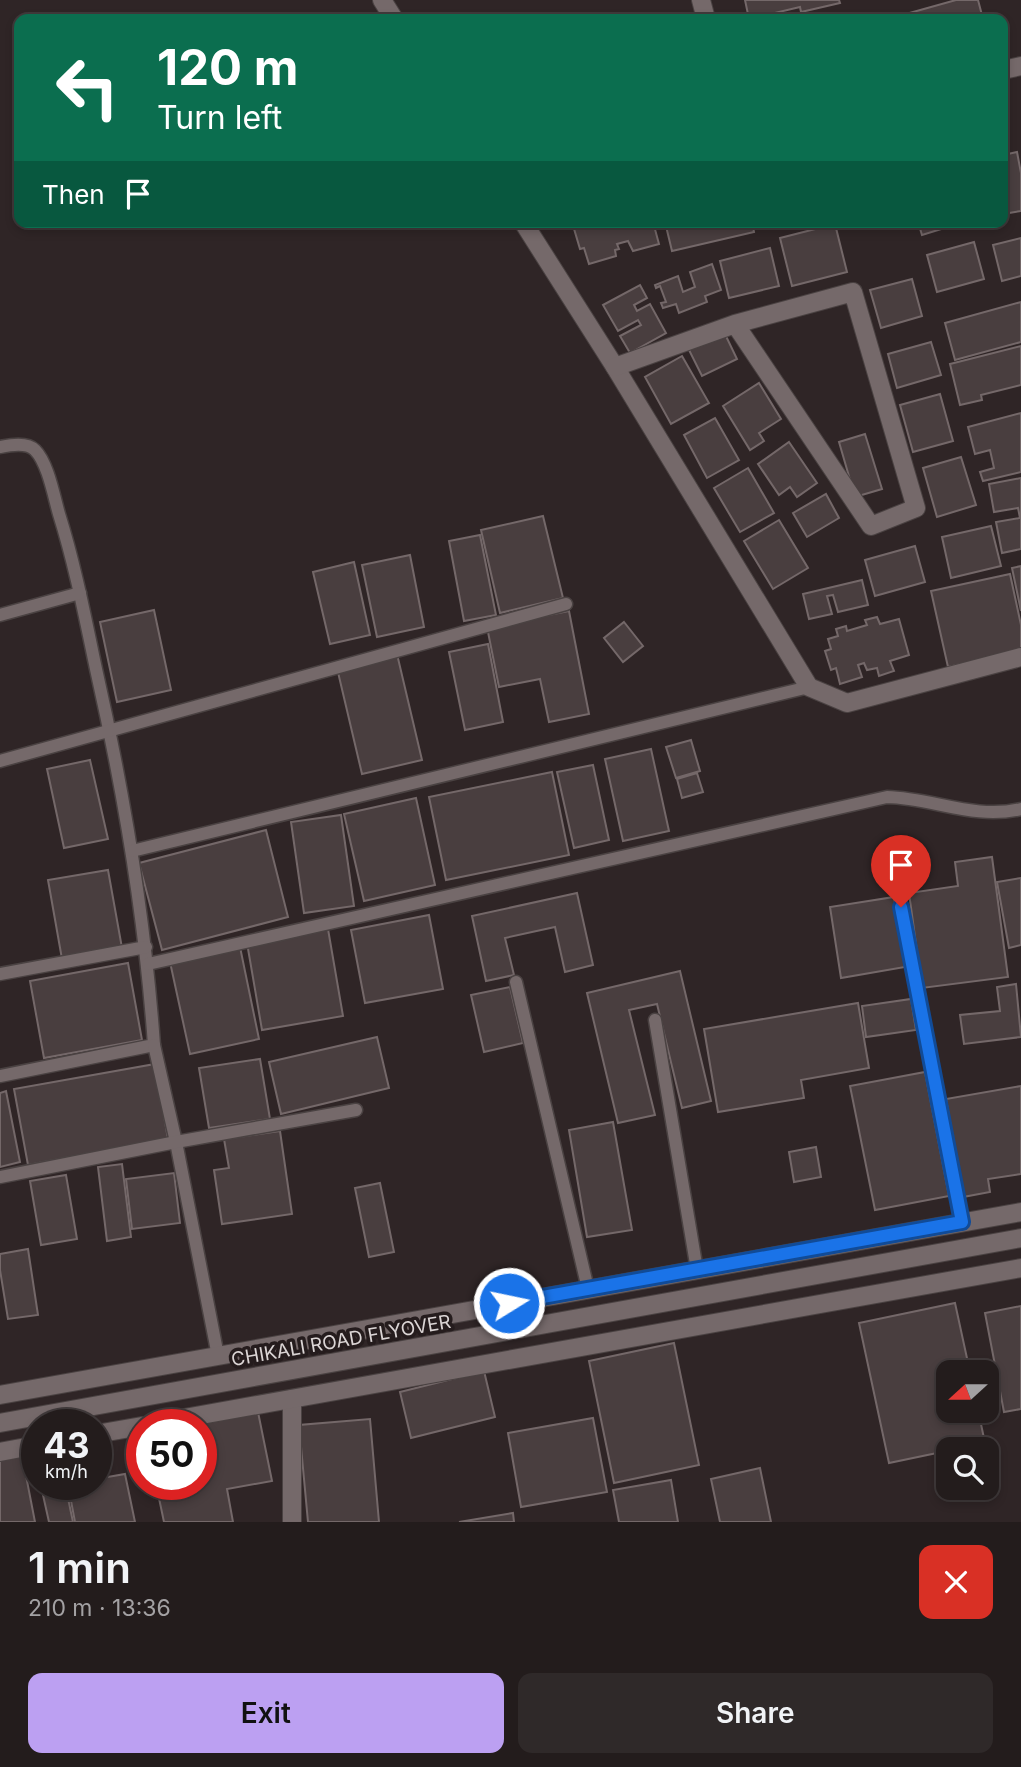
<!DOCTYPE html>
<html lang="en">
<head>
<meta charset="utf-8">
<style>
	body { margin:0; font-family:Inter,sans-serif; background:#2f2929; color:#f1f3f6; height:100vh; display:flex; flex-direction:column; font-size:26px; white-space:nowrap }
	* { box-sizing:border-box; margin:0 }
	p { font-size:23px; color:#a3a1a3 }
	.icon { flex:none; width:38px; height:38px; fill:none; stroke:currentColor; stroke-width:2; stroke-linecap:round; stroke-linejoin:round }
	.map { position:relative; height:1522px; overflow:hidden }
	.side { display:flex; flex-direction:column; background:#231c1c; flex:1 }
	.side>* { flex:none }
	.guide { position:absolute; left:14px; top:14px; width:994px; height:214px; border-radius:14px; box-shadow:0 4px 10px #0003,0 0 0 2px #403a3b; background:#0b6e4f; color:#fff; overflow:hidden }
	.needle { width:46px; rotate:249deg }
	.buttons { position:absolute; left:936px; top:1360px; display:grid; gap:14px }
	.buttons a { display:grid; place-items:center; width:63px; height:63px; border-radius:14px; background:#231c1c; box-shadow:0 4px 10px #0003,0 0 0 2px #403a3b; font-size:35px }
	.speed { position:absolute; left:21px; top:1409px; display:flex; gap:14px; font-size:35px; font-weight:700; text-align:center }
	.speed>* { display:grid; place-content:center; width:91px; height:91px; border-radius:50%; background:#231c1c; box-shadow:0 4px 10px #0003,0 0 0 2px #403a3b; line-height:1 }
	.speed small { font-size:18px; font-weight:400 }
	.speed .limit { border:10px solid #d22; background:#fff; color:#111 }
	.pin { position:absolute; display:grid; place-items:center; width:60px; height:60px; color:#fff; margin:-72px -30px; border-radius:50% 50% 50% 0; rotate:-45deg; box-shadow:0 0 7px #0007 }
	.pin .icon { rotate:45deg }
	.me { position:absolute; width:77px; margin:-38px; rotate:80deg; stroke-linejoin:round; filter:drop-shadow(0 0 5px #0008) }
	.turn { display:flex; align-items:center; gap:24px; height:147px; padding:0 28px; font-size:32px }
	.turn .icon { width:91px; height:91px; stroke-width:2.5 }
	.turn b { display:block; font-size:49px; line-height:60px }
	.then { display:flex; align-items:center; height:66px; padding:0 28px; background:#0003; gap:14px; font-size:26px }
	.round { display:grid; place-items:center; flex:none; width:74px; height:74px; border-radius:14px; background:#2f2929 }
	.headline { display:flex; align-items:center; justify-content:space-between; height:119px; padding:0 28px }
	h1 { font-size:42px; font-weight:600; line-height:52px }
	.action { display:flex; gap:14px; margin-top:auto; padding:14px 28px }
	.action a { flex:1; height:80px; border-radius:14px; background:#bca0f2; color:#111; font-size:28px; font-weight:600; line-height:80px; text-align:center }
	.action a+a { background:#2f2929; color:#f1f3f6 }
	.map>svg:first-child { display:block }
	.building { fill:#493e3f; stroke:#746869; stroke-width:2 }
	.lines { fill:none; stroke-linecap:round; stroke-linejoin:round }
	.service-casing { stroke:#4a4242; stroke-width:15 }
	.minor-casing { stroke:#4a4242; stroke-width:20 }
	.secondary-casing { stroke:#4a4242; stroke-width:20 }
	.service { stroke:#75696a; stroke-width:12 }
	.minor { stroke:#75696a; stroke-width:18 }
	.secondary { stroke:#75696a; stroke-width:18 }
	.route-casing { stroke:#114b97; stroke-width:18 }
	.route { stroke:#1a73e8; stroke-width:12 }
	.labels { text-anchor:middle; stroke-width:7; stroke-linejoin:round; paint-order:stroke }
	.street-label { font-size:19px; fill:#dbd5d5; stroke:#251c1d }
</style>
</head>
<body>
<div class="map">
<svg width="1021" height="1522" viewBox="0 0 1021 1522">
	<rect width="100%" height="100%" fill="#2f2526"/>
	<!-- building -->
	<g class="building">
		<path d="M745 0H839L840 3 801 12 800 7 749 19Z"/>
		<path d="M956 0H978L983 19H888Z"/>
		<path d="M1017 152 1021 173V211L1003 214V155Z"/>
		<path d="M572 222H653L659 244 633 251 628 241 617 244 619 249 615 250 616 256 589 264 584 248 580 249Z"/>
		<path d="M665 222H752L754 232 672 251Z"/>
		<path d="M918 222H964L922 235Z"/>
		<path d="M835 224 847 272 792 286 780 238Z"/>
		<path d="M1021 238V276L1002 281 993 245Z"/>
		<path d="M974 242 984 279 937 292 927 255Z"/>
		<path d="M770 248 779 286 729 298 720 261Z"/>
		<path d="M712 264 721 290 705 296 707 302 679 313 676 304 663 308 661 303 666 302 660 286 656 288 655 285 678 276 683 292 695 287 690 272Z"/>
		<path d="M912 279 922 316 881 328 870 290Z"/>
		<path d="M640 285 647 298 634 305 637 311 650 304 666 333 630 353 620 336 641 325 638 320 618 331 603 305Z"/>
		<path d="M1021 302V342L955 360 945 323Z"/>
		<path d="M724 332 737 359 702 376 689 350Z"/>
		<path d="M931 342 941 375 897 388 888 354Z"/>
		<path d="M1021 346V385L981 395 982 400 960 405 950 364Z"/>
		<path d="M682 356 709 403 671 424 645 377Z"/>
		<path d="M759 383 781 419 759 433 764 441 750 450 723 406Z"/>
		<path d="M940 394 953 441 913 452 900 405Z"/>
		<path d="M1021 413V472L983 481 980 472 994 468 990 450 975 454 968 427Z"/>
		<path d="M715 418 739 460 707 478 684 435Z"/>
		<path d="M865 434 882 489 855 497 839 442Z"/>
		<path d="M789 442 817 483 797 497 790 487 779 495 758 464Z"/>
		<path d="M961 457 976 505 937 517 923 468Z"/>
		<path d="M748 468 774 513 740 532 714 488Z"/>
		<path d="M1021 478V549L1002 553 996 522 1020 518 1018 508 994 512 989 484Z"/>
		<path d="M826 494 839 518 807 537 793 513Z"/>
		<path d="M543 516 563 598 500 613 481 530Z"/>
		<path d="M779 520 808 568 773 589 744 541Z"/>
		<path d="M991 526 1001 566 951 578 942 537Z"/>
		<path d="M480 535 496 615 464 621 449 541Z"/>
		<path d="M915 546 925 582 875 596 865 560Z"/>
		<path d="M410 555 424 627 377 637 362 565Z"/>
		<path d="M354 562 370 635 330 644 313 572Z"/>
		<path d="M1021 566V611L1012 568Z"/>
		<path d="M1010 574 1021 625V651L948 667 931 591Z"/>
		<path d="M862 580 868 605 838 612 833 595 827 596 832 614 809 619 803 594Z"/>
		<path d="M154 610 171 690 117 702 100 622Z"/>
		<path d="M569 611 589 714 549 722 540 679 499 687 487 627Z"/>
		<path d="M877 617 880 624 899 619 909 655 890 661 894 671 879 676 877 668 867 670 864 663 858 665 862 677 840 684 836 668 831 670 825 651 831 649 828 639 838 636 836 629 846 626 847 631 867 625 865 620Z"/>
		<path d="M624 622 643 646 623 662 604 638Z"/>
		<path d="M488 644 503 722 465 730 449 652Z"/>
		<path d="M397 654 422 760 362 774 337 668Z"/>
		<path d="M691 740 700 771 676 778 666 747Z"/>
		<path d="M651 749 669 831 623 841 605 759Z"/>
		<path d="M90 760 108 839 64 848 47 769Z"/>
		<path d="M593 765 609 840 574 848 557 772Z"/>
		<path d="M552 772 569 855 446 880 429 797Z"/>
		<path d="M697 773 703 792 682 798 677 779Z"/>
		<path d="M416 798 435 885 364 901 344 814Z"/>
		<path d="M341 815 354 906 304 913 291 822Z"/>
		<path d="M266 830 288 917 162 950 139 863Z"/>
		<path d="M992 857 1008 977 922 988 909 893 958 886 955 862Z"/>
		<path d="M108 870 122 948 62 959 48 880Z"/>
		<path d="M1021 878V945L1009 948 997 882Z"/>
		<path d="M577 893 593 965 565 972 555 927 505 938 514 975 486 981 472 916Z"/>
		<path d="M894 897 905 967 841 978 830 907Z"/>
		<path d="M429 915 443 989 365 1003 351 930Z"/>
		<path d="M328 929 343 1016 262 1030 247 943Z"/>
		<path d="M240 947 259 1039 190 1054 170 962Z"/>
		<path d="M128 963 142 1040 44 1058 30 981Z"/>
		<path d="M680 971 711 1101 682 1108 657 1004 629 1010 655 1115 618 1123 587 993Z"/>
		<path d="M1016 984 1021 1037 964 1044 960 1015 1000 1011 997 987Z"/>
		<path d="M510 987 523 1043 484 1052 471 995Z"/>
		<path d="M911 999 916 1030 866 1037 862 1006Z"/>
		<path d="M858 1003 869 1068 801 1080 804 1098 718 1112 704 1029Z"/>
		<path d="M377 1037 389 1088 281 1114 269 1062Z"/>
		<path d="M260 1059 270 1119 209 1128 199 1068Z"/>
		<path d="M155 1064 168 1139 28 1165 14 1089Z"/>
		<path d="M925 1072 949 1196 875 1210 850 1086Z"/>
		<path d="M1021 1086V1174L988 1179 990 1192 963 1197 946 1099Z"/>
		<path d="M6 1091 20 1162 0 1167V1093Z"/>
		<path d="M613 1122 632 1230 587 1237 569 1130Z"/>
		<path d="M280 1131 292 1214 222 1224 214 1170 229 1168 224 1139Z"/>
		<path d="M816 1147 821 1177 794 1182 789 1152Z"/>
		<path d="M122 1164 131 1237 107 1241 98 1167Z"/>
		<path d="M174 1173 180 1223 132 1229 126 1179Z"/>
		<path d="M66 1175 77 1239 41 1245 30 1181Z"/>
		<path d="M380 1183 394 1252 369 1257 355 1188Z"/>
		<path d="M28 1249 38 1315 8 1319 0 1270V1254Z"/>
		<path d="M955 1303 970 1372H948V1410H978L985 1443 889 1463 859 1323Z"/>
		<path d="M1021 1306V1409L1004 1412 985 1313Z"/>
		<path d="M674 1343 699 1465 614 1483 589 1361Z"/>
		<path d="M484 1371 495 1417 411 1438 400 1392Z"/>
		<path d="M258 1412 272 1481 227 1489 233 1522H164L156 1484H201V1424H190Z"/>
		<path d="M593 1418 607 1492 521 1507 508 1433Z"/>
		<path d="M370 1419 379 1522H308L299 1425Z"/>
		<path d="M22 1455 35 1522H0V1460Z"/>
		<path d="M760 1468 771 1522H720L711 1479Z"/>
		<path d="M125 1474 135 1522H75L68 1485 96 1484V1479Z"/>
		<path d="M671 1480 678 1522H619L613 1490Z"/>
		<path d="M49 1484H65L73 1522H49L41 1486Z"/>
		<path d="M513 1513 514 1522H459Z"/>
	</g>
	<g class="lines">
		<!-- service casing -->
		<g class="service-casing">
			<g id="service">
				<path d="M0 447C10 445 27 442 35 450 48 463 54 497 59 514 75 565 85 617 96 669 124 793 145 918 154 1045L0 1076"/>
				<path d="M0 615 80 593"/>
				<path d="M0 761 566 604"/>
				<path d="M132 851 809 687"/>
				<path d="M901 907 962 1222"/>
				<path d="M148 964 887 797C933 798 974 820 1021 809"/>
				<path d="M0 974 146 947"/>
				<path d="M516 982 588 1289"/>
				<path d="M655 1020 697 1270"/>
				<path d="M154 1045 176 1142 218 1356"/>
				<path d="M0 1177 176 1142 356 1110"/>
			</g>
		</g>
		<!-- minor casing -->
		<g class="minor-casing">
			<g id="minor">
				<path d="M382 0 394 19"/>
				<path d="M701 0 706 19"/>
				<path d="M1003 70 1021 66"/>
				<path d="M523 222 615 367 809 687 847 703 1021 657"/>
				<path d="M615 367 735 324 853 292 916 508 871 526 735 324"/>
				<path d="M292 1522V1399"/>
			</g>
		</g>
		<!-- secondary casing -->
		<g class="secondary-casing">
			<g id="secondary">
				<path d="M0 1395 1021 1212"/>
				<path d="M0 1423 1021 1238"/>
				<path d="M151 1424 1021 1268"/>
				<path d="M96 1434 142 1426"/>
				<path d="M0 1452 37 1445"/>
			</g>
		</g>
		<!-- service -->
		<use href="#service" class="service"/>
		<!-- minor -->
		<use href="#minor" class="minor"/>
		<!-- secondary -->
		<use href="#secondary" class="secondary"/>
	</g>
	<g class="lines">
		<!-- route casing -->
		<g class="route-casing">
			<path id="route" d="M509 1303 962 1222 901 907"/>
		</g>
		<!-- route -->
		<use href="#route" class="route"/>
	</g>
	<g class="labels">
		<!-- street labels -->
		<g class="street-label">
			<text transform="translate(341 1340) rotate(-10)" y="7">CHIKALI ROAD FLYOVER</text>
		</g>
	</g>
</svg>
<div class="buttons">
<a><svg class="needle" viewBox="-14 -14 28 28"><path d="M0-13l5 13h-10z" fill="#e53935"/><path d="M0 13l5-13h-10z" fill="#a3a1a3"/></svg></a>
<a><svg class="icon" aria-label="search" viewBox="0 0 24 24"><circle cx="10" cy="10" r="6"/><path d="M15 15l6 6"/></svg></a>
</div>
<div class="speed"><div>43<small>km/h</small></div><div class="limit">50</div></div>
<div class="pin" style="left:901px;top:907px;background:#d93025"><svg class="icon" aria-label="arrive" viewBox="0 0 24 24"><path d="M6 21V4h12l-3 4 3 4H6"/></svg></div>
<svg class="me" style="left:509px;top:1303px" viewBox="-20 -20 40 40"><circle r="17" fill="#1a73e8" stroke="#fff" stroke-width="3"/><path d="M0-11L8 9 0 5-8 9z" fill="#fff"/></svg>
<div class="guide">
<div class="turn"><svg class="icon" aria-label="left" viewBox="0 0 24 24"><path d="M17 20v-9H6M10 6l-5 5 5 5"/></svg><div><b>120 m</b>Turn left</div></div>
<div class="then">Then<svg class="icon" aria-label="arrive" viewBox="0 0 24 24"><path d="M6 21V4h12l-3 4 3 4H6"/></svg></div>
</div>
</div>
<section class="side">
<div class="headline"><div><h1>1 min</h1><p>210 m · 13:36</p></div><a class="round" style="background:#d93025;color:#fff"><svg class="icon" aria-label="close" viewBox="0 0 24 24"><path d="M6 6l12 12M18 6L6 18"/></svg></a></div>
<div class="action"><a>Exit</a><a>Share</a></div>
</section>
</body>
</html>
